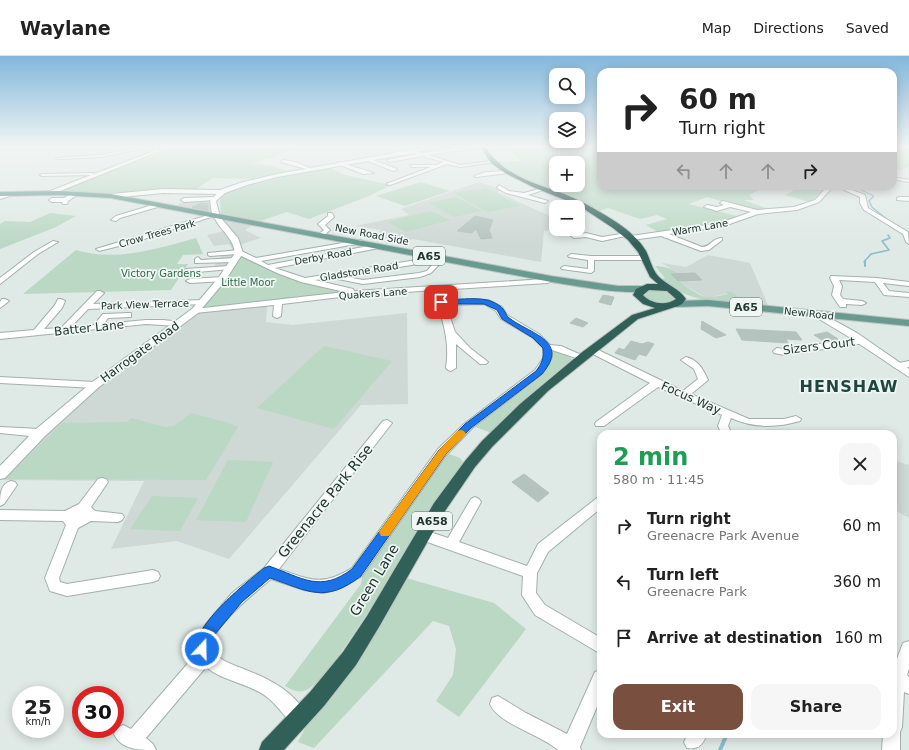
<!DOCTYPE html>
<html lang="en">
<head>
<meta charset="utf-8">
<style>
	body { margin:0; font-family:"DejaVu Sans",sans-serif; background:#f6f6f6; color:#222; height:100vh; display:flex; flex-direction:column; font-size:15px; white-space:nowrap }
	* { box-sizing:border-box; margin:0 }
	p { font-size:13px; color:#767676 }
	.icon { flex:none; width:22px; height:22px; fill:none; stroke:currentColor; stroke-width:2; stroke-linecap:round; stroke-linejoin:round }
	.map { position:relative; flex:1; overflow:hidden }
	.drawer { position:absolute; left:597px; top:374px; width:300px; height:308px; display:flex; flex-direction:column; background:#fff; border-radius:12px; box-shadow:0 2px 10px #0003 }
	.drawer>* { flex:none }
	.guide { position:absolute; left:597px; top:12px; width:300px; height:122px; border-radius:12px; box-shadow:0 2px 10px #0003; background:#fff; color:#222; overflow:hidden }
	.tools { position:absolute; left:549px; top:12px; display:grid; gap:8px }
	.tools a { display:grid; place-items:center; width:36px; height:36px; border-radius:8px; background:#fff; box-shadow:0 2px 10px #0003; font-size:20px }
	.speed { position:absolute; left:12px; top:630px; display:flex; gap:8px; font-size:20px; font-weight:700; text-align:center }
	.speed>* { display:grid; place-content:center; width:52px; height:52px; border-radius:50%; background:#fff; box-shadow:0 2px 10px #0003; line-height:1 }
	.speed small { font-size:10px; font-weight:400 }
	.speed .limit { border:6px solid #d22; background:#fff; color:#111 }
	.pin { position:absolute; display:grid; place-items:center; width:34px; height:34px; color:#fff; margin:-17px; border-radius:8px; box-shadow:0 2px 6px #0006 }
	.me { position:absolute; width:44px; margin:-22px; rotate:21deg; stroke-linejoin:round; filter:drop-shadow(0 0 3px #0008) }
	.turn { display:flex; align-items:center; gap:14px; height:84px; padding:0 16px; font-size:18px }
	.turn .icon { width:52px; height:52px; stroke-width:2.5 }
	.turn b { display:block; font-size:28px; line-height:34px }
	.lanes { display:flex; align-items:center; height:38px; padding:0 16px; background:#0003; justify-content:center; gap:20px; direction:ltr }
	.lanes .off { opacity:.35 }
	.round { display:grid; place-items:center; flex:none; width:42px; height:42px; border-radius:12px; background:#f6f6f6 }
	.headline { display:flex; align-items:center; justify-content:space-between; height:68px; padding:0 16px }
	h1 { font-size:24px; font-weight:700; line-height:30px; color:#1e9e55 }
	.primary-button { display:flex; gap:8px; margin-top:auto; padding:8px 16px }
	.primary-button a { flex:1; height:46px; border-radius:12px; background:#79503f; color:#fff; font-size:16px; font-weight:700; line-height:46px; text-align:center }
	.primary-button a+a { background:#f6f6f6; color:#222 }
	ul { padding:0; list-style:none }
	li { display:flex; align-items:center; gap:12px; height:56px; padding:0 16px }
	li div { flex:1 }
	li b { display:block; font-size:15px }
	li em { font-style:normal }
	header { display:flex; align-items:center; gap:24px; box-sizing:border-box; height:56px; padding:0 20px; background:#fff; border-bottom:1px solid #e0e0e0 }
	header strong { font-size:19px }
	nav { display:flex; gap:22px; margin-inline-start:auto; font-size:14px }
	.map>svg:first-child { display:block }
	.built { fill:#ced8d4 }
	.green { fill:#bad8c4; fill-rule:evenodd }
	.lines { fill:none; stroke-linecap:round; stroke-linejoin:round }
	.stream-far3 { stroke:#8cbcc9; stroke-width:1 }
	.stream-far2 { stroke:#8cbcc9; stroke-width:1.5 }
	.stream-far1 { stroke:#8cbcc9; stroke-width:2 }
	.stream { stroke:#8cbcc9; stroke-width:4 }
	.building { fill:#b5c3be; stroke:#b3c2bc }
	.street-casing { stroke:#a3b0ac; stroke-width:2 }
	.secondary-casing { stroke:#a0b3ad; stroke-width:2 }
	.primary-casing { stroke:#bdc3c2; stroke-width:2 }
	.highway-casing { stroke:#bdc3c2; stroke-width:2 }
	.street { fill:#fff; fill-rule:evenodd }
	.secondary { fill:#fff; fill-rule:evenodd }
	.primary { fill:#689a90; fill-rule:evenodd }
	.highway { fill:#316059; fill-rule:evenodd }
	.route { fill:#1a73e8; stroke:#114b97 }
	.slow { fill:#f59e0b }
	.labels { text-anchor:middle; stroke-width:3.5; stroke-linejoin:round; paint-order:stroke }
	.far-street-label { font-size:10px; fill:#223732; stroke:#eff6f3 }
	.far-park-label { font-size:10px; fill:#316949; stroke:#eff6f3 }
	.shield { fill:#eff6f3; stroke:#60706c; stroke-width:1 }
	.shield-label { font-size:11px; font-weight:bold; fill:#223732 }
	.street-label { font-size:12px; fill:#223732; stroke:#eff6f3 }
	.near-street-label { font-size:14px; fill:#223732; stroke:#eff6f3 }
	.district-label { font-size:16px; font-weight:bold; letter-spacing:1px; fill:#20473f; stroke:#eff6f3 }
</style>
</head>
<body>
<header>
<strong>Waylane</strong>
<nav><a>Map</a><a>Directions</a><a>Saved</a></nav>
</header>
<div class="map">
<svg width="909" height="694" viewBox="0 0 909 694">
	<rect width="100%" height="100%" fill="#dfe9e5"/>
	<!-- built -->
	<g class="built">
		<path d="M479 126 503 134 497 136 556 163V173H558L544 175 541 206 413 183 400 187 392 183 376 180 381 174 355 170 409 159 401 153Z"/>
		<path d="M209 144V148L225 162 254 168 245 174 261 182 242 188 228 211 213 212 223 198 233 194 229 188 214 190 207 179 224 175 213 158 175 150 179 149V147Z"/>
		<path d="M708 199 750 207 768 249 753 248 750 244 742 245 737 239 729 237 707 242 677 225 670 217 676 216 662 207 686 211Z"/>
		<path d="M267 249 266 266 293 269 407 257 408 348 361 349 229 503 177 485 111 493 144 425 3 424 55 369 81 345 201 256Z"/>
		<path d="M767 373 802 374 815 378H761Z"/>
		<path d="M893 404 909 409V462L893 453Z"/>
	</g>
	<!-- green -->
	<g class="green">
		<path d="M172 91H295L277 100 251 107 273 110 290 116 258 123 213 122 196 133 109 138 56 135 102 119 125 108 148 103Z"/>
		<path d="M515 91H601V130H767L749 139 754 144H744L768 153 756 154 744 152 707 141 689 148 737 160 725 167 658 176 646 169 667 163 657 159 640 163 608 152 599 155C565 141 526 130 497 106L521 105 510 93 517 92ZM556 107H578V129H556Z"/>
		<path d="M893 92 909 93V111L899 114H894L896 111 893 106Z"/>
		<path d="M326 110 345 119 391 129 369 140 309 163 287 156 260 165 221 158 220 142 224 136Z"/>
		<path d="M421 126 450 135 405 150 376 140Z"/>
		<path d="M778 130H827L810 146 785 139 794 134Z"/>
		<path d="M486 132 520 150 487 156 454 137Z"/>
		<path d="M456 141 482 155 454 161 429 147Z"/>
		<path d="M430 155 450 164 406 176 387 166Z"/>
		<path d="M50 157 76 160 56 171 0 193V168L5 165 30 166Z"/>
		<path d="M196 182 203 198 183 199 177 208H188L171 234 23 238 76 194C116 206 157 193 196 182Z"/>
		<path d="M239 197C277 216 316 227 357 237L195 255Z"/>
		<path d="M655 210C662 210 672 212 677 217L671 218C676 224 699 241 707 241 714 241 721 240 728 238L726 236C733 235 738 240 742 245H738L739 248 706 243 705 244C688 240 673 235 661 223L665 222Z"/>
		<path d="M648 233 669 235 676 243C668 252 650 247 642 239Z"/>
		<path d="M324 290 392 305 334 373 257 352Z"/>
		<path d="M554 294 568 298 572 304 546 325 492 377 475 371 449 398 460 402 464 407C423 464 390 526 350 583 338 600 327 621 310 632 301 638 293 635 285 630L361 528 363 516 446 397 466 377 544 314 551 295Z"/>
		<path d="M191 357 229 367 238 371 206 424 5 423 62 367 127 366 131 362 165 371 174 370Z"/>
		<path d="M228 404 273 406 246 466 196 464Z"/>
		<path d="M152 440 198 442 180 475 130 473Z"/>
		<path d="M406 522 494 547 526 573 459 661 436 645 453 619 456 593 449 570 433 565 314 692 298 686 318 647Z"/>
	</g>
	<g class="lines">
		<!-- stream-far3 -->
		<path class="stream-far3" d="M862 130 861 134 874 140 872 142"/>
		<!-- stream-far2 -->
		<g class="stream-far2">
			<path d="M873 141 869 145 872 151 890 166"/>
			<path d="M864 206 871 198 889 194 882 185 890 182 888 179"/>
		</g>
		<!-- stream-far1 -->
		<path class="stream-far1" d="M865 210V205"/>
		<!-- stream -->
		<path class="stream" d="M720 694 727 678"/>
	</g>
	<!-- building -->
	<g class="building">
		<path d="M202 147 208 148V155L192 151Z"/>
		<path d="M475 160 493 164 489 174 492 182 481 183 476 173 472 177 457 175Z"/>
		<path d="M695 217 702 224 678 225 671 218Z"/>
		<path d="M603 239 614 241 611 249 599 246Z"/>
		<path d="M576 262 588 267 583 271 570 267Z"/>
		<path d="M702 265 726 279 716 282 701 273Z"/>
		<path d="M736 273 796 276 802 284 786 283 788 287 742 284Z"/>
		<path d="M827 276 838 283 825 286 814 279Z"/>
		<path d="M631 285 642 288 648 286 654 288 646 300 639 298 635 304 615 297 619 292 624 294Z"/>
		<path d="M524 418 549 437 538 446 512 426Z"/>
	</g>
	<g class="lines">
		<!-- street casing -->
		<g class="street-casing">
			<g id="street">
				<path d="M144 91H152L100 101 58 103 56 102 100 99Z"/>
				<path d="M164 91H170L50 139 47 137 48 136 91 119 42 120 40 119 42 118 92 117 94 118Z"/>
				<path d="M471 91H483L428 99 460 109 493 105 495 106 460 111 447 108 390 129 386 128 431 111H412L410 109H436L443 106 423 100 389 106 387 104 418 98 412 97 414 95 422 97Z"/>
				<path d="M368 102 397 113V114L393 115 366 104Z"/>
				<path d="M283 104 296 106 312 113 310 114 281 106Z"/>
				<path d="M338 106 374 117 363 118 338 108Z"/>
				<path d="M507 115 509 117 476 121 474 120 486 116Z"/>
				<path d="M893 121 909 124V126L893 123Z"/>
				<path d="M499 129 509 135 524 137 543 132V134L528 139 548 145 545 147 506 137 497 132Z"/>
				<path d="M828 130H834L819 146 797 154 758 158 721 171 669 178 702 191C710 191 714 181 722 182V184L709 194 701 195 661 180 631 184 628 182 631 180 720 167 751 156 730 151 717 155 704 151 707 149 717 151 724 149 720 147 723 145 757 154 794 151 815 144Z"/>
				<path d="M835 130H842L865 139 868 152 908 176 909 188 906 186 903 178 864 154 860 147V141Z"/>
				<path d="M163 133 221 134 224 136 221 138 163 137 111 142 108 140 111 138Z"/>
				<path d="M75 136 80 137 68 145 67 148H63L62 146H52L49 144 52 142H64Z"/>
				<path d="M213 141 215 142V144L184 146 181 144 184 142Z"/>
				<path d="M899 141H909V145L897 144V142Z"/>
				<path d="M159 147 161 148V150L120 162 116 165 111 164 116 160Z"/>
				<path d="M590 150 592 151V153L578 156V152Z"/>
				<path d="M328 157H332L334 161 325 169 330 174 323 180H319V178L324 174 318 168 328 160Z"/>
				<path d="M212 158 217 159 135 186 99 195 96 193Z"/>
				<path d="M586 177 602 181 627 177 630 179 602 185 586 181 574 182 571 180Z"/>
				<path d="M360 184 362 185V187L261 205 268 209 379 188 382 190 379 192 275 212 305 222 429 202 436 199 445 202 431 217 420 221 363 228 333 222 315 224 353 233 354 235 546 223 551 221 555 223 548 227 357 239 282 248 281 260 277 262 273 260 274 249 195 257 191 255 195 253 345 236 301 226 277 217 237 198 210 200 208 199V197L239 194 256 202ZM437 203 427 215 419 217 363 224 342 220 431 206Z"/>
				<path d="M53 185 58 186 38 198 0 228V222L34 196Z"/>
				<path d="M571 198 591 200H645L648 202 645 204H594V215L591 217 562 213 561 212 564 210 588 213V204L569 201 568 200Z"/>
				<path d="M198 201 201 204 235 202 238 204 235 206 195 207V203Z"/>
				<path d="M229 210 232 212 231 213 186 217 183 215 186 213Z"/>
				<path d="M831 220 877 222 909 226V230L883 227 889 235 909 237V241L884 239 875 226 839 224 842 230 840 239 843 243 862 245 866 247 862 249 846 248V251H840L832 239 834 230 830 222Z"/>
				<path d="M222 221H225V225L190 227 186 225 190 223Z"/>
				<path d="M97 235H100L104 237 93 248 203 244 207 246 203 248 88 253 71 271 94 269 103 258H106L128 257H131V261L108 262 104 268 146 264H163L181 266V270H178L146 268 0 283V277L34 274 55 249 58 243H61L65 245 62 252 44 273 61 272Z"/>
				<path d="M436 238H442L444 245 488 244 502 251 507 259 539 278 550 289 561 290 586 301 582 304 552 294V301L542 318 472 372 446 399 362 520 338 533 323 537 304 534 271 523C253 538 215 568 210 592 217 604 234 609 246 614 270 623 297 637 308 662L305 668 299 671C286 665 279 650 267 641 249 627 224 626 206 611L146 682 153 688 156 694C140 694 121 694 114 678L117 672 123 669 131 673 196 598 194 593 196 584 205 569 232 537 264 512 383 365 387 364 392 367 279 513C311 524 321 531 352 512L438 393 464 368 535 314 544 301 543 292 533 282 501 263 496 255 484 248 446 249 455 276 470 292 488 306 486 308H480L456 288V312L451 315 448 314 446 312C450 284 443 266 435 240Z"/>
				<path d="M2 243H5L9 245 0 252V246Z"/>
				<path d="M861 282 865 285 864 287 784 299 774 297 773 295 777 292 784 293Z"/>
				<path d="M592 291 683 335 698 323 694 313 681 304 686 301C698 304 703 313 708 324L691 338 749 363H784L796 360 801 363 800 365C776 372 753 372 731 362L728 370 732 378H722L718 370 722 359 658 331 604 370H596L595 368 596 366 650 327 589 296 588 294Z"/>
				<path d="M909 305V311L897 313 892 310 894 308Z"/>
				<path d="M0 321 95 326 100 329 95 332 0 327Z"/>
				<path d="M0 371 40 373 45 377 40 381 0 377Z"/>
				<path d="M102 422 106 423 108 426 91 451 95 455 122 458 124 461 122 464 118 466 91 465 78 472 59 522 60 526 67 528 153 514 158 516 160 520 158 524 153 526 67 540 50 535 45 522 66 469 63 465 0 464V454L65 455 79 448 98 423Z"/>
				<path d="M11 425 15 426 17 429 4 448 0 450C0 440 0 428 11 425Z"/>
				<path d="M601 440V452L548 496 537 517 536 537 545 549 601 582V598L535 559 522 539 523 520 419 483 417 479 419 475 424 474 448 482 471 443 475 441 479 443 481 446 459 486 527 510 538 488 597 442Z"/>
				<path d="M909 585V613L907 619 909 621V638L904 636 902 671 900 676V694H882L883 678H893V613L903 587Z"/>
				<path d="M601 614V641L580 691 581 694H558C542 679 498 668 490 648L492 642 498 640 526 657 567 678 595 616Z"/>
				<path d="M688 678H707C703 688 699 694 687 692L684 686Z"/>
			</g>
		</g>
		<!-- secondary casing -->
		<g class="secondary-casing">
			<g id="secondary">
				<path d="M427 91H434L414 97 277 121 247 129 225 137 216 145 220 161 238 182 243 197 225 225 198 257 99 331 45 380 5 422 0 423V410L35 374 91 327 192 253 219 221 235 197C233 181 220 174 214 161 211 156 211 150 210 145L220 134 243 126 277 118Z"/>
				<path d="M11 136 14 138 13 139 0 143V139Z"/>
				<path d="M817 255 857 277 909 313V321L849 281 814 260 812 258Z"/>
			</g>
		</g>
		<!-- primary casing -->
		<g class="primary-casing">
			<g id="primary">
				<path d="M59 135 111 138 551 220 618 230H642L646 233C637 242 566 228 551 226L111 142 59 139 0 140V136Z"/>
				<path d="M708 244 909 264V270L708 250 676 251 671 248 676 245Z"/>
			</g>
		</g>
		<!-- highway casing -->
		<g class="highway-casing">
			<path id="highway" d="M481 91H485C510 128 548 128 584 147 605 159 633 173 646 195 650 203 652 213 658 220 666 229 679 232 686 243L682 248 678 250 638 263 548 335 492 391 475 411 445 455 379 571 356 609 324 650 284 694H259L262 686 310 636 343 596 367 560 434 447 465 405 482 385 520 348 581 297 632 259 655 252 643 248 633 239 636 233 647 228H658L650 221 638 196 628 184 613 172 578 149 535 132 505 117 491 107ZM649 234 667 235 676 243C666 250 651 248 643 239Z"/>
		</g>
		<!-- street -->
		<use href="#street" class="street"/>
		<!-- secondary -->
		<use href="#secondary" class="secondary"/>
		<!-- primary -->
		<use href="#primary" class="primary"/>
		<!-- highway -->
		<use href="#highway" class="highway"/>
	</g>
	<!-- sky -->
	<linearGradient id="sky" x2="0" y2="1"><stop stop-color="#83b7dc"/><stop offset="0.48" stop-color="#f1f5f3"/><stop offset="1" stop-color="#f1f5f3" stop-opacity="0"/></linearGradient>
	<rect width="909" height="188" fill="url(#sky)"/>
	<!-- route -->
	<path class="route" d="M441 244C454 244 475 241 487 244 492 245 500 249 503 253 505 255 506 259 508 261 529 278 571 284 542 318L471 372 446 398 361 520C325 548 308 535 270 522L242 546 215 578 207 598 202 600 197 598C187 573 247 526 264 512L269 510C303 522 320 537 352 513L439 394 465 368 536 315C542 307 544 302 543 292L533 282 502 263 497 254 484 248H438V245Z"/>
	<!-- slow -->
	<path class="slow" d="M461 374 464 375 466 378 446 398 389 480H381L379 476 381 473 439 394 457 375Z"/>
	<g class="labels">
		<!-- far-street labels -->
		<g class="far-street-label">
			<text transform="translate(700 171) rotate(-10)" y="4">Warm Lane</text>
			<text transform="translate(157 177) rotate(-16)" y="4">Crow Trees Park</text>
			<text transform="translate(372 178) rotate(11)" y="4">New Road Side</text>
			<text transform="translate(323 200) rotate(-10)" y="4">Derby Road</text>
			<text transform="translate(359 215) rotate(-9)" y="4">Gladstone Road</text>
			<text transform="translate(373 237) rotate(-4)" y="4">Quakers Lane</text>
			<text transform="translate(145 248) rotate(-2)" y="4">Park View Terrace</text>
			<text transform="translate(809 257) rotate(6)" y="4">New Road</text>
		</g>
		<!-- far-park labels -->
		<g class="far-park-label">
			<text x="161" y="221">Victory Gardens</text>
			<text x="248" y="230">Little Moor</text>
		</g>
		<!-- shield labels -->
		<g class="shield">
			<rect x="413" y="191" width="32" height="18" rx="3"/>
			<rect x="730" y="242" width="32" height="18" rx="3"/>
			<rect x="412" y="456" width="40" height="18" rx="3"/>
		</g>
		<g class="shield-label">
			<text x="429" y="204">A65</text>
			<text x="746" y="255">A65</text>
			<text x="432" y="469">A658</text>
		</g>
		<!-- street labels -->
		<g class="street-label">
			<text transform="translate(89 272) rotate(-6)" y="4">Batter Lane</text>
			<text transform="translate(819 290) rotate(-7)" y="4">Sizers Court</text>
			<text transform="translate(140 296) rotate(-36)" y="4">Harrogate Road</text>
			<text transform="translate(691 342) rotate(24)" y="4">Focus Way</text>
		</g>
		<!-- near-street labels -->
		<g class="near-street-label">
			<text transform="translate(325 445) rotate(-51)" y="5">Greenacre Park Rise</text>
			<text transform="translate(374 524) rotate(-59)" y="5">Green Lane</text>
		</g>
		<!-- district labels -->
		<g class="district-label">
			<text x="849" y="336">HENSHAW</text>
		</g>
	</g>
</svg>
<div class="tools">
<a><svg class="icon" aria-label="search" viewBox="0 0 24 24"><circle cx="10" cy="10" r="6"/><path d="M15 15l6 6"/></svg></a>
<a><svg class="icon" aria-label="layers" viewBox="0 0 24 24"><path d="M12 4l9 5-9 5-9-5zM3 14l9 5 9-5"/></svg></a>
<a>+</a>
<a>−</a>
</div>
<div class="speed"><div>25<small>km/h</small></div><div class="limit">30</div></div>
<div class="pin" style="left:441px;top:246px;background:#d93025"><svg class="icon" aria-label="arrive" viewBox="0 0 24 24"><path d="M6 21V4h12l-3 4 3 4H6"/></svg></div>
<svg class="me" style="left:202px;top:593px" viewBox="-20 -20 40 40"><circle r="17" fill="#1a73e8" stroke="#fff" stroke-width="3"/><path d="M0-11L8 9 0 5-8 9z" fill="#fff"/></svg>
<div class="guide">
<div class="turn"><svg class="icon" aria-label="right" viewBox="0 0 24 24"><path d="M7 20v-9h11M14 6l5 5-5 5"/></svg><div><b>60 m</b>Turn right</div></div>
<div class="lanes"><svg class="icon off" aria-label="left" viewBox="0 0 24 24"><path d="M17 20v-9H6M10 6l-5 5 5 5"/></svg><svg class="icon off" aria-label="ahead" viewBox="0 0 24 24"><path d="M12 20V5M6 11l6-6 6 6"/></svg><svg class="icon off" aria-label="ahead" viewBox="0 0 24 24"><path d="M12 20V5M6 11l6-6 6 6"/></svg><svg class="icon" aria-label="right" viewBox="0 0 24 24"><path d="M7 20v-9h11M14 6l5 5-5 5"/></svg></div>
</div>
<section class="drawer">
<div class="headline"><div><h1>2 min</h1><p>580 m · 11:45</p></div><a class="round"><svg class="icon" aria-label="close" viewBox="0 0 24 24"><path d="M6 6l12 12M18 6L6 18"/></svg></a></div>
<ul>
<li><svg class="icon" aria-label="right" viewBox="0 0 24 24"><path d="M7 20v-9h11M14 6l5 5-5 5"/></svg><div><b>Turn right</b><p>Greenacre Park Avenue</p></div><em>60 m</em></li>
<li><svg class="icon" aria-label="left" viewBox="0 0 24 24"><path d="M17 20v-9H6M10 6l-5 5 5 5"/></svg><div><b>Turn left</b><p>Greenacre Park</p></div><em>360 m</em></li>
<li><svg class="icon" aria-label="arrive" viewBox="0 0 24 24"><path d="M6 21V4h12l-3 4 3 4H6"/></svg><div><b>Arrive at destination</b></div><em>160 m</em></li>
</ul>
<div class="primary-button"><a>Exit</a><a>Share</a></div>
</section>
</div>
</body>
</html>
